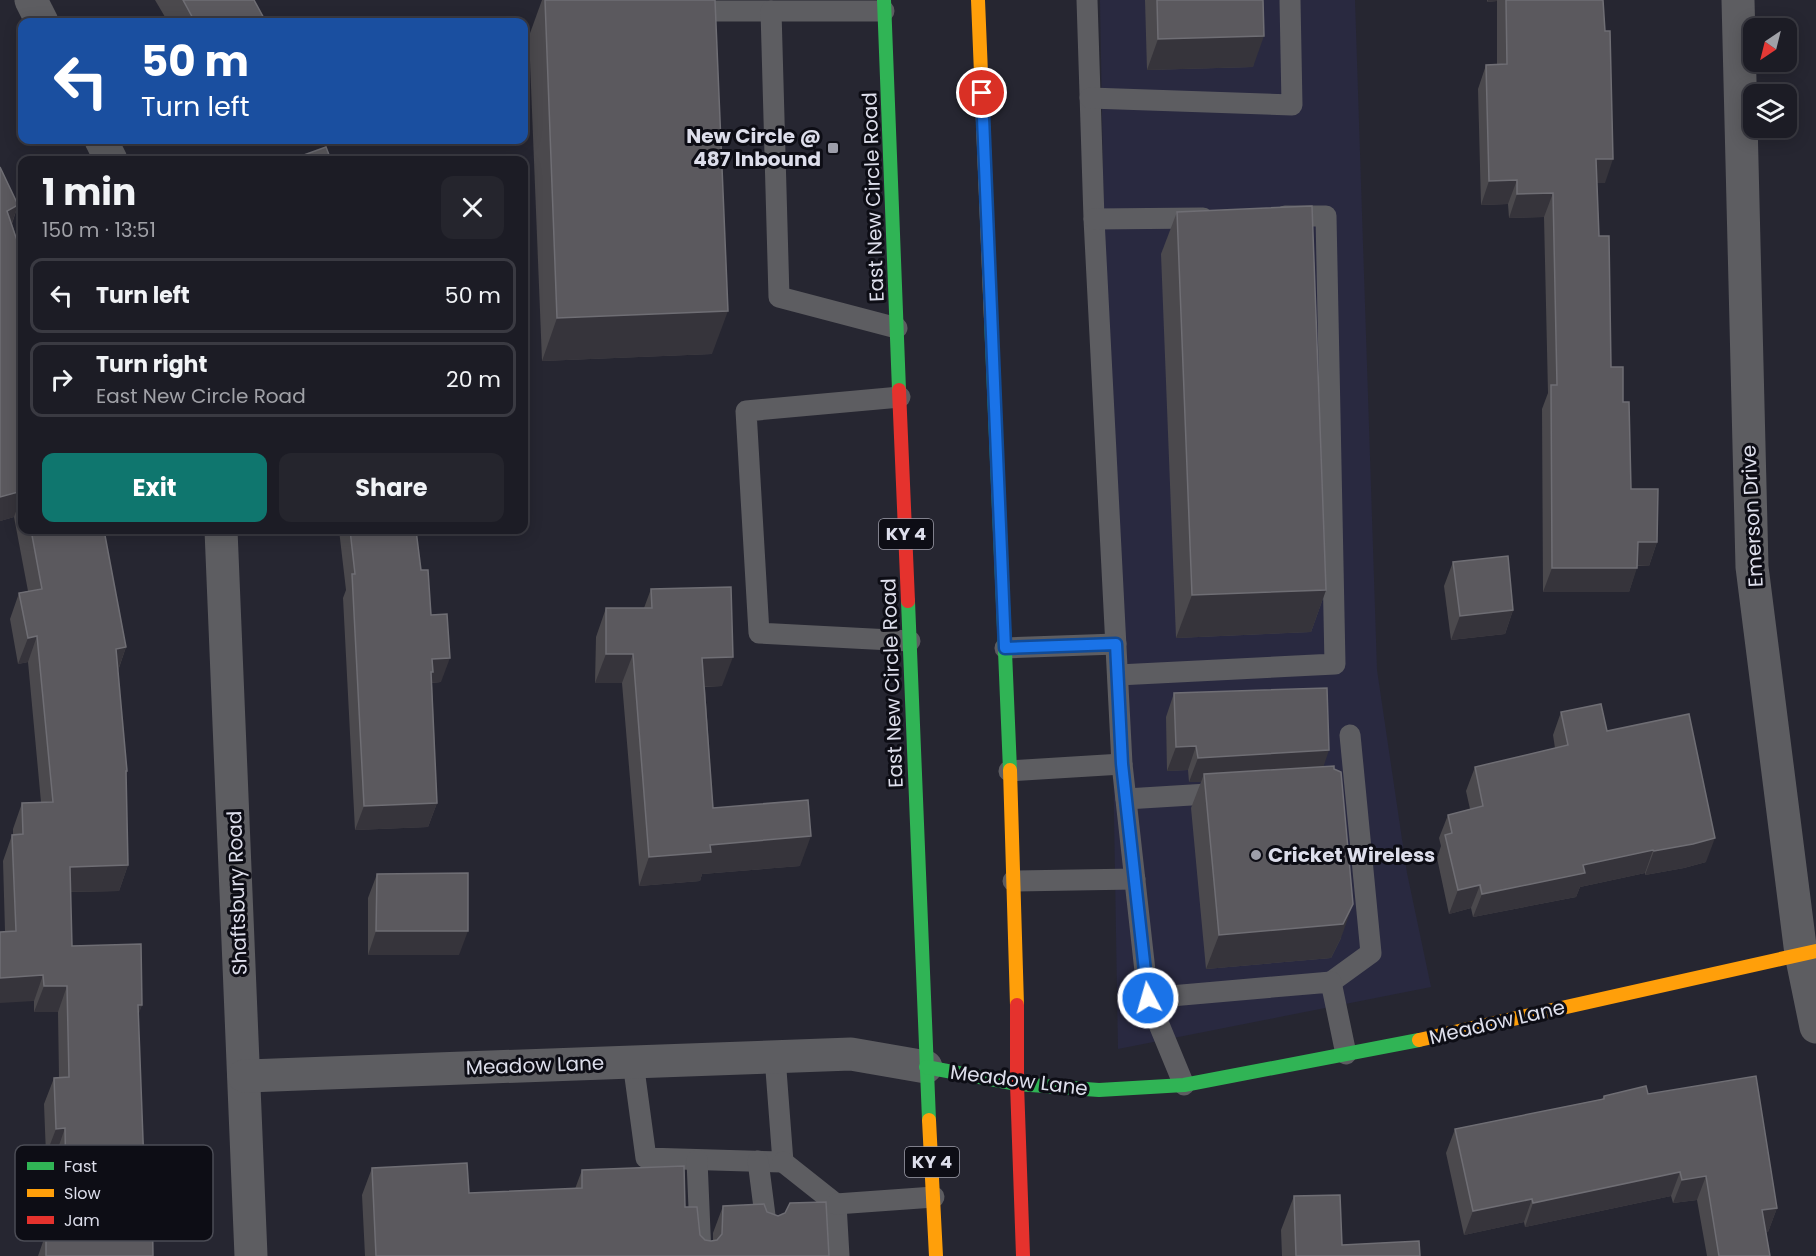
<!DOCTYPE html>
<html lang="en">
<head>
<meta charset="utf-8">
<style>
	body { margin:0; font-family:Poppins,sans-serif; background:#25252d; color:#f1f3f6; height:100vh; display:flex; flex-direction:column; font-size:22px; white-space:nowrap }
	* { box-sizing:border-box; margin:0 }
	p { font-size:20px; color:#a0a1a7 }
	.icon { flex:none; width:33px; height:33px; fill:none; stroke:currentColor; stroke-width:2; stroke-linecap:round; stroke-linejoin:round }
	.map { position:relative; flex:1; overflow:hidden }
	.panel { position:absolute; left:18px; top:156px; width:510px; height:378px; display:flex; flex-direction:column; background:#1c1c25; border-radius:12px; box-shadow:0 3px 15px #0003,0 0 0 2px #3a3a42 }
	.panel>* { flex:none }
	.guide { position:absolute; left:18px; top:18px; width:510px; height:126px; border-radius:12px; box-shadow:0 3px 15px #0003,0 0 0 2px #3a3a42; background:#1a4fa0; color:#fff; overflow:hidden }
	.needle { width:39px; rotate:215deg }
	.tools { position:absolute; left:1743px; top:18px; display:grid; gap:12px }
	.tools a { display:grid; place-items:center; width:54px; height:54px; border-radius:12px; background:#1c1c25; box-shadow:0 3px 15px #0003,0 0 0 2px #3a3a42; font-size:30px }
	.pin { position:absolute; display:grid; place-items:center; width:51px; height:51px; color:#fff; margin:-26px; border:3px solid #fff; border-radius:50%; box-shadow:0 2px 6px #0007 }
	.me { position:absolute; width:66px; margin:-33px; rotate:354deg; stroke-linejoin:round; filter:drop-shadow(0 0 4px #0008) }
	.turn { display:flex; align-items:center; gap:21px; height:126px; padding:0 24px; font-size:27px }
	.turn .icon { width:78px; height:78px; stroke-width:2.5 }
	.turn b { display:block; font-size:42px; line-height:51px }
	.round { display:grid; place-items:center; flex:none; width:63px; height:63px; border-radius:12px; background:#25252d }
	.head { display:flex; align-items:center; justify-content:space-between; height:102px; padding:0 24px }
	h1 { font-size:36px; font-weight:700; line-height:45px }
	.action { display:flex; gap:12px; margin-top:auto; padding:12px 24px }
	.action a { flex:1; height:69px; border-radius:12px; background:#0f766e; color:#fff; font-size:24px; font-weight:700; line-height:69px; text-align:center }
	.action a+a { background:#25252d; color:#f1f3f6 }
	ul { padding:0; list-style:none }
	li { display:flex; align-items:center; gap:18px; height:75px; margin:0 12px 9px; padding:0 12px; border:3px solid #3a3a42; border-radius:12px }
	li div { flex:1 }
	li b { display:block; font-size:22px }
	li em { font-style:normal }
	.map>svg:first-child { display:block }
	.built { fill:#292940 }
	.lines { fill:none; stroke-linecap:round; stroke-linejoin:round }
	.lane { stroke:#5d5d61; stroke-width:21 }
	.street { stroke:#5d5d61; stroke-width:33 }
	.fast { stroke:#30b455; stroke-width:14 }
	.slow { stroke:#ff9f0a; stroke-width:14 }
	.jam { stroke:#e5322d; stroke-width:14 }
	.wall { fill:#4b494d }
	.shaded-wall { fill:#36343b }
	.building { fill:#5b595e; stroke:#6f6e74; stroke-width:1.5 }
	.route-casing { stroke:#114b97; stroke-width:15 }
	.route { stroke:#1a73e8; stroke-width:10 }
	.poi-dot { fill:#9d9eaa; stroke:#0d0d15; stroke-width:2 }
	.labels { text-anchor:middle; stroke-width:6; stroke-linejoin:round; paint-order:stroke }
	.shield { fill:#0d0d15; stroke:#9f9fab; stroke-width:1.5 }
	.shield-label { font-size:18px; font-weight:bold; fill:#dddeeb }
	.poi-label { font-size:20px; font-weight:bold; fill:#dddeeb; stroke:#0d0d15; text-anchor:end }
	.street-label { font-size:20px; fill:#dddeeb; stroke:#0d0d15 }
	.key { fill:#0d0d15; stroke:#4b4c55; stroke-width:1.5 }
	.key-label { font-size:16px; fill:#dddeeb }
</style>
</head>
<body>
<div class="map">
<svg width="1816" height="1256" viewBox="0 0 1816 1256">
	<rect width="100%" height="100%" fill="#262631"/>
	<!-- built -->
	<path class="built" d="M1100 0H1355L1377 670 1407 873 1431 987 1118 1049Z"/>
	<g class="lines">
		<!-- lane -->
		<g class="lane">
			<path d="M1087 0 1094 219 1122 764 1148 998 1184 1085"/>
			<path d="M688 11H771"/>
			<path d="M884 11H771L779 297 897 328"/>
			<path d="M1090 98 1292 105 1290 0"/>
			<path d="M1094 219 1203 218"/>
			<path d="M900 397 746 411 759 633 910 641"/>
			<path d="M1005 648 1116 644"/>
			<path d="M1118 675 1335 664 1326 216H1285"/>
			<path d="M1009 771 1122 764"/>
			<path d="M1126 799 1224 793"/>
			<path d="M1013 881 1135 879"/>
			<path d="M1331 982 1371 953 1350 735"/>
			<path d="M1148 998 1331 982 1346 1054"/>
			<path d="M633 1062 646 1158 783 1162 775 1057"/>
			<path d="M697 1160 701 1256"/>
			<path d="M758 1161 767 1231"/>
			<path d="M783 1162 836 1204 839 1256"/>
			<path d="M836 1204 934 1197"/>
		</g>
		<!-- street -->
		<g class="street">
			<path d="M31 0 42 22"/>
			<path d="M1738 0 1752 567 1801 954 1816 1027"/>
			<path d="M101 140 111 160"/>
			<path d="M221 530 251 1256"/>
			<path d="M244 1076 851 1054 926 1067"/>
		</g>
		<!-- fast -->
		<g class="fast">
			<path d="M884 0 899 390"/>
			<path d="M991 319 1010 770"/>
			<path d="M908 601 929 1120"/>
			<path d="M926 1067 1017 1084 1099 1090 1184 1085 1419 1040"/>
		</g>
		<!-- slow -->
		<g class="slow">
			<path d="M978 0 991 319"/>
			<path d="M1010 770 1017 1005"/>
			<path d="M1419 1040 1816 951"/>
			<path d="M929 1120 936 1256"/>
		</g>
		<!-- jam -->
		<g class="jam">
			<path d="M899 390 908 601"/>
			<path d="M1017 1005V1084L1023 1256"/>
		</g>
	</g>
	<!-- wall -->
	<g class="wall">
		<path d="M155 0H254L266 22H168Z"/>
		<path d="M542 0H715L712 354 542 361 529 36Z"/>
		<path d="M1145 0H1263L1253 67 1147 70Z"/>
		<path d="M1487 0H1603L1605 183H1597L1599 236 1611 367 1623 402 1631 489 1657 542 1649 566H1637L1629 592H1543L1542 409 1548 393 1544 217 1509 218 1508 204 1481 205 1478 89 1486 65H1497V1L1487 2Z"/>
		<path d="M0 167 18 205 12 224 22 255V530H104L126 647 118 671 127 771 126 775 128 865 119 891 70 892 72 946 142 1005 138 1014 145 1193 153 1256H38L46 1233H57L56 1154 46 1155 44 1104 54 1078 59 1077 58 1012H34V1001L5 931 3 861 12 835H13V829L22 803 41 802 28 662 18 664 10 619 19 593 28 591 14 517 0 521Z"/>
		<path d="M1177 212 1326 590 1311 632 1176 638 1161 254Z"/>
		<path d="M339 530H416L421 570 431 615 441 682 432 683 437 803 428 827 355 830 343 598 346 590Z"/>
		<path d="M1453 562 1513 610 1505 634 1451 640 1444 586Z"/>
		<path d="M651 589 722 686 705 687 713 808 800 866 702 874 700 881 639 886 622 683H595L596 637 606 608H644Z"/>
		<path d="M1174 693 1324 766 1341 938 1331 958 1206 969 1191 808 1201 782H1189L1188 770 1167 771 1166 717Z"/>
		<path d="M1561 712 1607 731 1706 862 1684 868 1645 875V873L1580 887 1576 897 1473 917 1471 908 1449 914 1437 858 1441 846 1439 838 1448 815 1470 809 1466 791 1475 767 1555 748 1553 735Z"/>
		<path d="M377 874 459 955H368V898Z"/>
		<path d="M1648 1094 1777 1208 1768 1232H1766L1770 1256H1707L1697 1200 1673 1203 1671 1196 1525 1227 1524 1222 1464 1235 1446 1153 1455 1129 1602 1099 1604 1096Z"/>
		<path d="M372 1168 469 1193 575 1189 582 1170 685 1207 700 1235 705 1240 713 1241V1233L723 1206 767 1212 829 1256H365L362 1195Z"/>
		<path d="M1294 1196 1342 1245 1420 1256H1282L1281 1230Z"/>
	</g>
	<!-- shaded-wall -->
	<g class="shaded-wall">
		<path d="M1488 0H1497V1L1487 2Z"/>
		<path d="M1264 36 1253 67 1147 70 1158 39Z"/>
		<path d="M1596 159H1613L1605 183H1588Z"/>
		<path d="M1517 180 1508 204 1481 205 1489 181Z"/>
		<path d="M1553 193 1544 217 1509 218 1517 194Z"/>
		<path d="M18 205 9 231 7 211Z"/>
		<path d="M728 311 712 354 542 361 557 318Z"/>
		<path d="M22 491V495L14 517 0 521V497Z"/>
		<path d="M1638 542H1657L1649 566 1629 565Z"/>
		<path d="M1552 568H1637L1629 592H1543Z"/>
		<path d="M1326 590 1311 632 1176 638 1192 595Z"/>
		<path d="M1513 610 1505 634 1451 640 1460 616Z"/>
		<path d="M37 636 28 662 18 664 28 638Z"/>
		<path d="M126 647 117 673 116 649Z"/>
		<path d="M606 654H633L622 683H595Z"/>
		<path d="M733 657 722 686 692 687 702 658Z"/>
		<path d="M450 658 441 682 429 683 432 659Z"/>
		<path d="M1196 746 1188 770 1167 771 1176 747Z"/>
		<path d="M1329 750 1321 774H1204L1201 782H1189L1198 758Z"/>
		<path d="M437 803 428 827 355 830 364 806Z"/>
		<path d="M811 836 800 866 702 874 700 881 639 886 649 857 710 845Z"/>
		<path d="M1715 838 1706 862 1684 868 1645 875 1654 851Z"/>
		<path d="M1653 850 1645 873 1580 887 1576 897 1473 917 1482 894 1583 865Z"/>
		<path d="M128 865 119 891 60 892 70 867Z"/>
		<path d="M1480 885 1471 908 1449 914 1458 890Z"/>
		<path d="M1353 904 1341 938 1331 958 1206 969 1219 935Z"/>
		<path d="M376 931H468L459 955H368Z"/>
		<path d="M43 975 34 1001 0 1003V978Z"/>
		<path d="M44 986H67L58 1012H34Z"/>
		<path d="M138 1005H142L133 1031Z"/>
		<path d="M65 1128 56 1154 46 1155 56 1129Z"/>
		<path d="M1680 1172 1671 1196 1525 1227 1533 1203Z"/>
		<path d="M1706 1176 1697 1200 1673 1203 1682 1180Z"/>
		<path d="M1532 1199 1524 1222 1464 1235 1473 1211Z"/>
		<path d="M1777 1208 1768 1232 1754 1234 1762 1210Z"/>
	</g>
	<!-- building -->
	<g class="building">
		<path d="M183 0H254L266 22H195Z"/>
		<path d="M545 0H715L728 311 557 318Z"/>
		<path d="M1157 0H1263L1264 36 1158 39Z"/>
		<path d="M1506 0H1603L1605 31H1610L1613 159H1596L1599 236H1609L1611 367H1623V402H1629L1631 489H1658L1657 542H1638L1637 568H1552L1551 385H1557L1553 193 1517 194V180L1489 181 1486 65 1507 64Z"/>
		<path d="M326 147 331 160H290Z"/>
		<path d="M0 167 18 205 7 211 22 255V491L0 497Z"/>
		<path d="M1312 206 1326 590 1192 595 1177 212Z"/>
		<path d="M31 530H104L126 647 116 649 127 771H126L128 865 70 867 72 946 141 944 142 1005H138L145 1193H152L153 1256H46V1233H67L65 1128 56 1129 54 1078 69 1077 67 986H44L43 975 0 978V932L16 931 12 835 23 834 22 803 53 802 37 636 28 638 19 593 42 589Z"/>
		<path d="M350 530H416L421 570H428L431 615 447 614 450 658 432 659 433 672H431L437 803 364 806 352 574H355Z"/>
		<path d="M1508 556 1513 610 1460 616 1453 562Z"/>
		<path d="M731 587 733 657 702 658 713 808 808 800 811 836 710 845 711 852 649 857 633 654H606V608H652L651 589Z"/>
		<path d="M1327 688 1329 750 1198 758 1196 746 1176 747 1174 693Z"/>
		<path d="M1601 704 1607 731 1689 714 1715 838 1693 844 1654 851 1653 850 1583 865 1585 873 1482 894 1480 885 1458 890 1445 835 1452 833 1448 815 1483 806 1475 767 1568 745 1561 712Z"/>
		<path d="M1334 766V769L1341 772 1353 904 1343 924 1219 935 1204 774Z"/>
		<path d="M468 873V931H376L377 874Z"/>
		<path d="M1756 1076 1777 1208 1762 1210 1770 1256H1719L1706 1176 1682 1180 1680 1172 1533 1203 1532 1199 1473 1211 1455 1129 1604 1099V1096L1646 1086 1648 1094Z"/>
		<path d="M467 1163 469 1193 582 1188V1170L684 1166 685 1207H697L700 1235 705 1240 711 1241 717 1240 722 1234 723 1206 764 1204 767 1212 778 1216 785 1213 790 1203 826 1202 829 1256H376L372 1168Z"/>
		<path d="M1340 1195 1342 1245 1419 1241 1420 1256H1296L1294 1196Z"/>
	</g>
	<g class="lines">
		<!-- route casing -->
		<g class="route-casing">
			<path id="route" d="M982 93 1005 648 1116 644 1122 764 1148 998"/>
		</g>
		<!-- route -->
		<use href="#route" class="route"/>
	</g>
	<!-- markers -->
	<g class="poi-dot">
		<rect x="827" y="142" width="12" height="12" rx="3"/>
		<circle cx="1256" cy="855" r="6"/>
	</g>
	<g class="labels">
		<!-- shield labels -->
		<g class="shield">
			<rect x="879" y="519" width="54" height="30" rx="4.5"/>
			<rect x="905" y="1147" width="54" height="30" rx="4.5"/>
		</g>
		<g class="shield-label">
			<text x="906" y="540">KY 4</text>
			<text x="932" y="1168">KY 4</text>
		</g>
		<!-- poi labels -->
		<g class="poi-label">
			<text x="821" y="143">New Circle @<tspan x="821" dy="23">487 Inbound</tspan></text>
			<text x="1268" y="862" text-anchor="start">Cricket Wireless</text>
		</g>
		<!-- street labels -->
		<g class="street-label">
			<text transform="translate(873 197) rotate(-92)" y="7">East New Circle Road</text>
			<text transform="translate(1752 516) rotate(-93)" y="7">Emerson Drive</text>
			<text transform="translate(892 683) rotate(-92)" y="7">East New Circle Road</text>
			<text transform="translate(237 893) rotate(-92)" y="7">Shaftsbury Road</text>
			<text transform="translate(1497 1022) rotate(-13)" y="7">Meadow Lane</text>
			<text transform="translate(535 1065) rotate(-2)" y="7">Meadow Lane</text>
			<text transform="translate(1019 1080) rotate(7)" y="7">Meadow Lane</text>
		</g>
	</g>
	<!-- legend -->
	<rect x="15" y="1145" width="198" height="96" rx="9" class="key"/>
	<rect x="27" y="1162" width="27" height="8" fill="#30b455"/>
	<rect x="27" y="1189" width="27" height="8" fill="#ff9f0a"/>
	<rect x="27" y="1216" width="27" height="8" fill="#e5322d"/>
	<g class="key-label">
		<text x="64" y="1172">Fast</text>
		<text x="64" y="1199">Slow</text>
		<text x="64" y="1226">Jam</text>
	</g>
</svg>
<div class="tools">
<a><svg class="needle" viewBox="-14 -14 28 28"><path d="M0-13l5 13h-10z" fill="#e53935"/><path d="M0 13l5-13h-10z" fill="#a0a1a7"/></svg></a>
<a><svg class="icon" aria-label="layers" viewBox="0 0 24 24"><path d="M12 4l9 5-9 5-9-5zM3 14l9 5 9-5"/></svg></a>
</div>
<div class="pin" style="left:982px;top:93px;background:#d93025"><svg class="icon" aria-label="arrive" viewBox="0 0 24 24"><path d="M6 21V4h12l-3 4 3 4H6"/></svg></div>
<svg class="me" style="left:1148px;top:998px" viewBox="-20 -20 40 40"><circle r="17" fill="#1a73e8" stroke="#fff" stroke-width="3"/><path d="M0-11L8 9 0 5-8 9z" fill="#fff"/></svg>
<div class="guide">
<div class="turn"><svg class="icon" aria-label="left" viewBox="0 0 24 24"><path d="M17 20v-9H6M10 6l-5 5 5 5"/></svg><div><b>50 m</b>Turn left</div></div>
</div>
<section class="panel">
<div class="head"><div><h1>1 min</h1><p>150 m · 13:51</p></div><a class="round"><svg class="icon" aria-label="close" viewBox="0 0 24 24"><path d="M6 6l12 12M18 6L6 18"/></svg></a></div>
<ul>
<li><svg class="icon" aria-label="left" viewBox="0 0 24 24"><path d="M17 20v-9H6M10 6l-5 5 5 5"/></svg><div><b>Turn left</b></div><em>50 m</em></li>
<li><svg class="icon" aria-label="right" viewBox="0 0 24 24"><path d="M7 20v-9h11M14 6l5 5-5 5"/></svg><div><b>Turn right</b><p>East New Circle Road</p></div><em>20 m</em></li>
</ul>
<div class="action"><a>Exit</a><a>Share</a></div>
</section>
</div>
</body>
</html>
